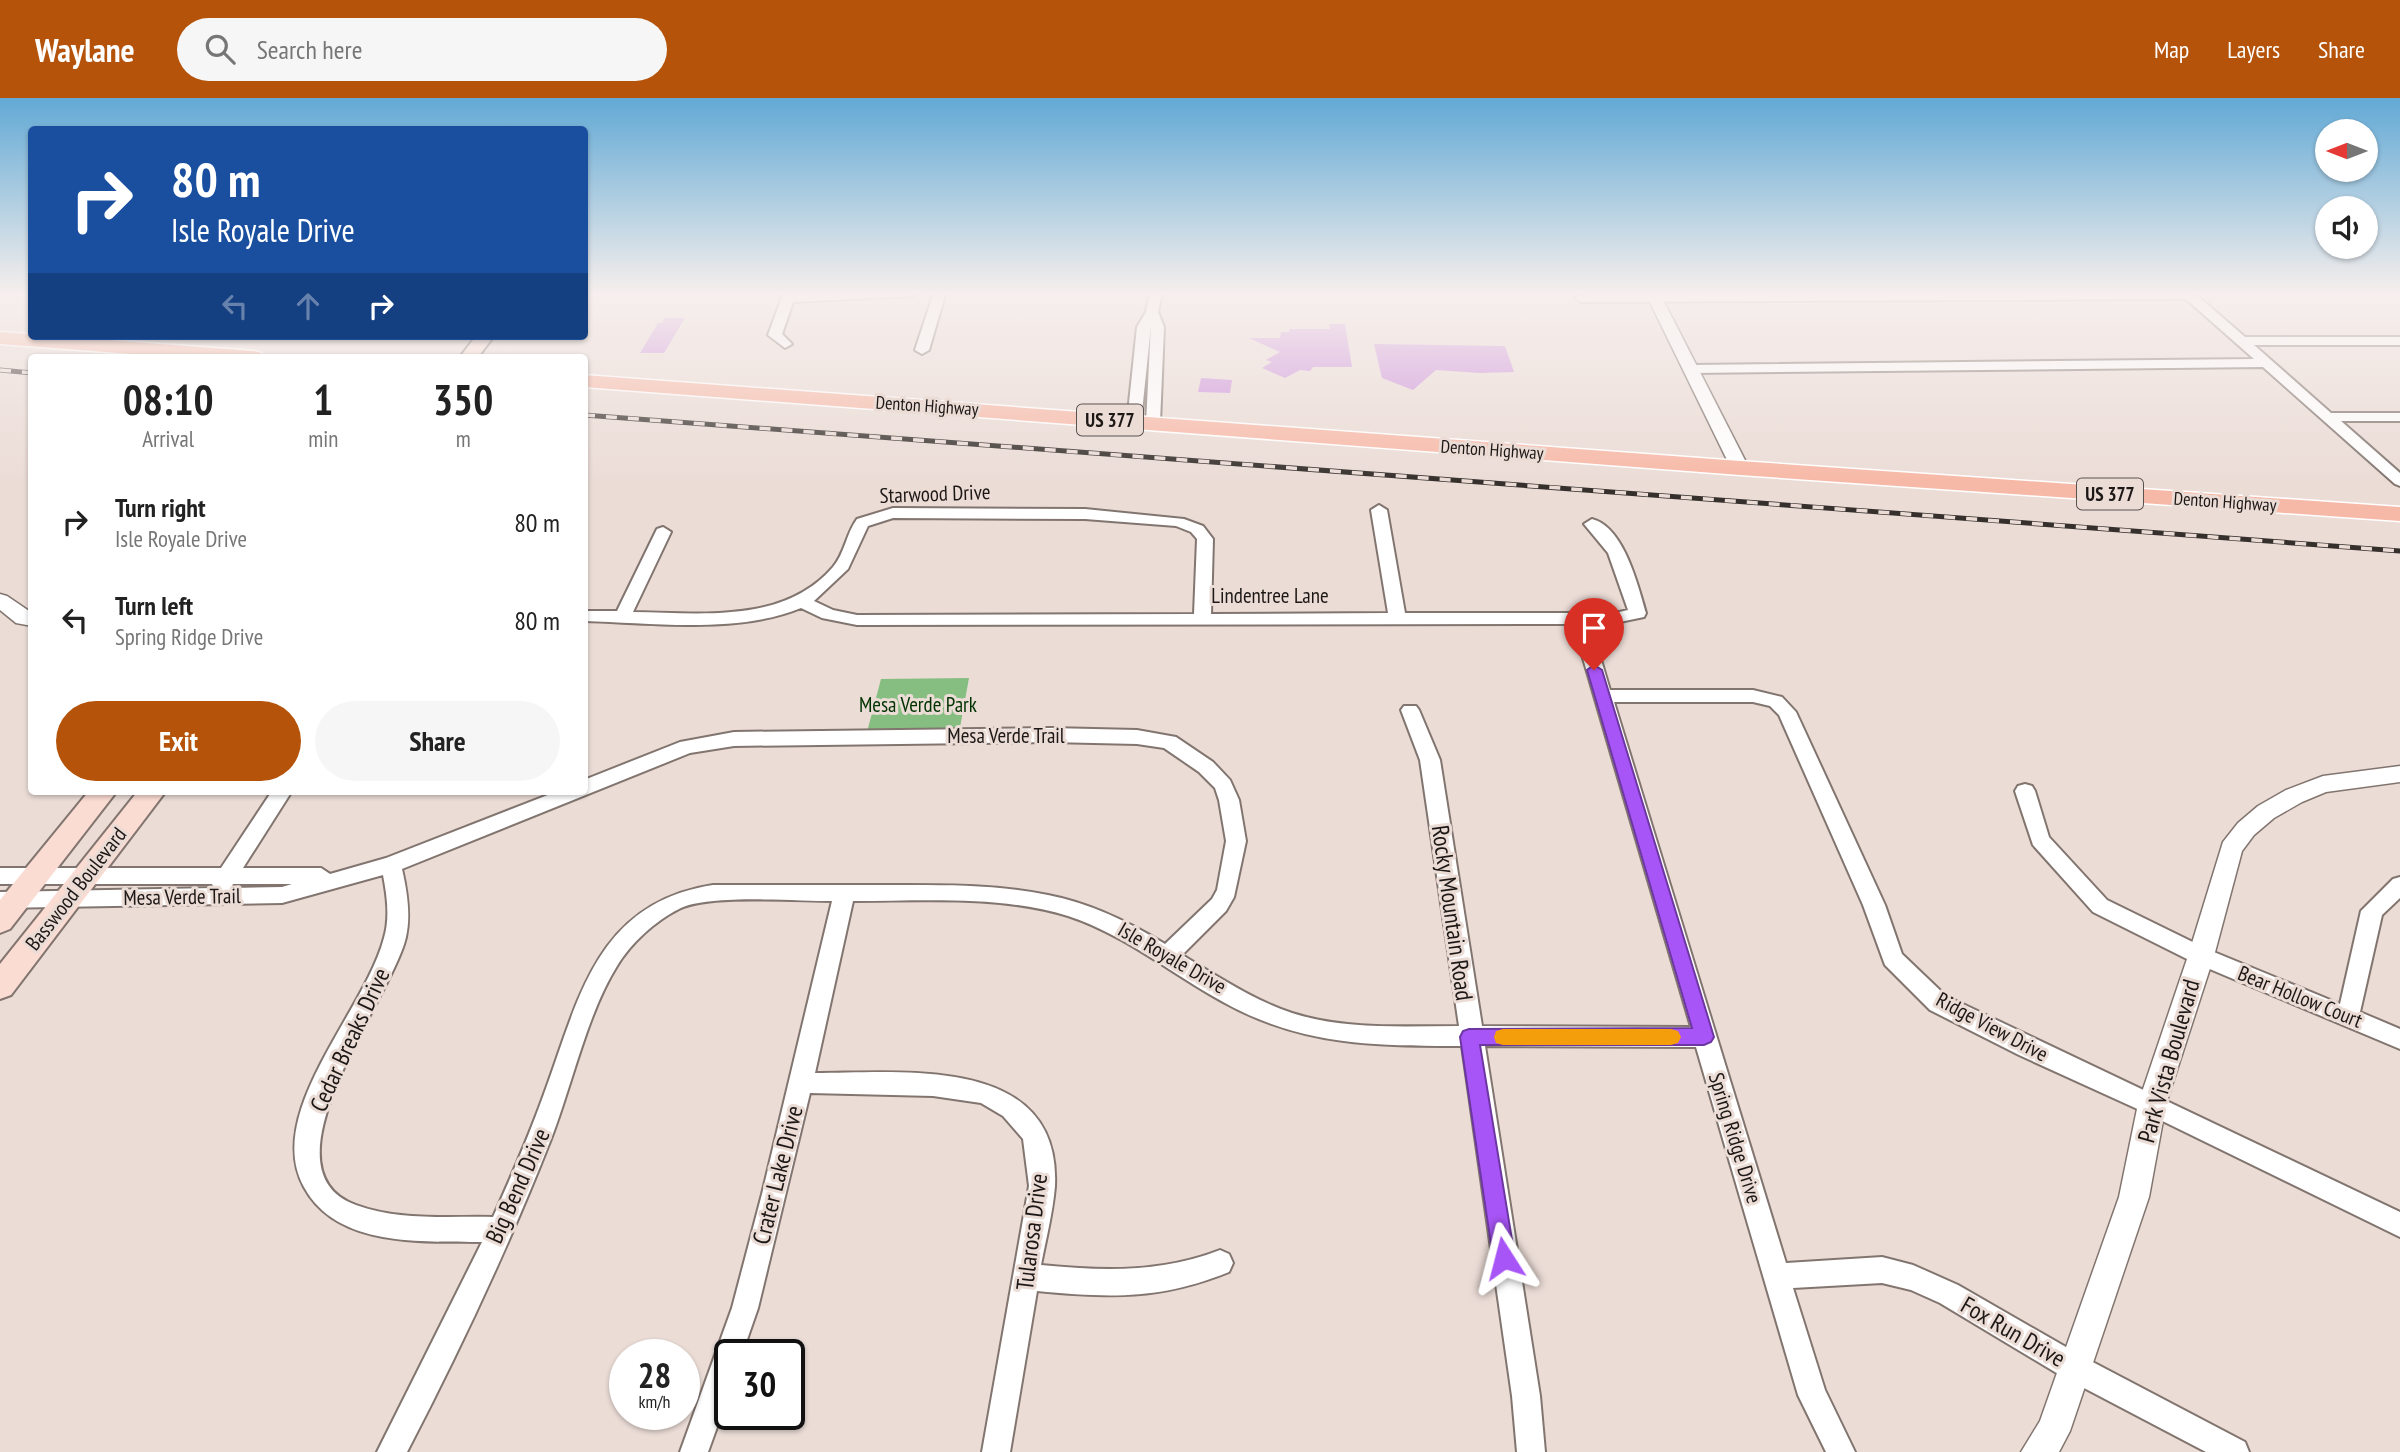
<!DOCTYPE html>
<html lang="en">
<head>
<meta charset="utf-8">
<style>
	body { margin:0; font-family:"PT Sans Narrow",sans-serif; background:#f6f6f6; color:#222; height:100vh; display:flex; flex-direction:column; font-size:26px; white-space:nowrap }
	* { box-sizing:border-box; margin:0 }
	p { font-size:23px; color:#767676 }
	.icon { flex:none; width:38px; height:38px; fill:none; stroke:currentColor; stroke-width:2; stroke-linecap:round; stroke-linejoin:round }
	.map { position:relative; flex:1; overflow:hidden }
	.side { position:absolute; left:28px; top:256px; width:560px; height:441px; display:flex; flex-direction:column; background:#fff; border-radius:7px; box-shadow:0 2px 5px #0004 }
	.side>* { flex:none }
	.banner { position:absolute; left:28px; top:28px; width:560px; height:214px; border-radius:7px; box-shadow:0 2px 5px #0004; background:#1a4fa0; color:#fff; overflow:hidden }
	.needle { width:46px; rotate:270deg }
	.buttons { position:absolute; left:2315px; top:21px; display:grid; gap:14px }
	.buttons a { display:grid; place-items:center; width:63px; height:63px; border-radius:50%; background:#fff; box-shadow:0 2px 5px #0004; font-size:35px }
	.speed { position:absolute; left:609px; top:1241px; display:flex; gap:14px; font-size:35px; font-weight:700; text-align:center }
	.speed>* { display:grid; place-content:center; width:91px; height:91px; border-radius:50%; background:#fff; box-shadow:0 2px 5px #0004; line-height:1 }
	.speed small { font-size:18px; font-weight:400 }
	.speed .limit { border:4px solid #111; border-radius:10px; background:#fff; color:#111 }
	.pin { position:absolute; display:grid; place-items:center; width:60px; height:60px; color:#fff; margin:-72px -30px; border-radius:50% 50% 50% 0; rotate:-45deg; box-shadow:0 0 7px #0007 }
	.pin .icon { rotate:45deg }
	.me { position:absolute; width:77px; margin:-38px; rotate:351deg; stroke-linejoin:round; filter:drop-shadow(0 0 5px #0008) }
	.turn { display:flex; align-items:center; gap:24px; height:147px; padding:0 28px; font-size:32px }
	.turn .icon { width:91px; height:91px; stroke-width:2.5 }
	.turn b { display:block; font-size:49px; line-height:60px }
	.lanes { display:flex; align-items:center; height:66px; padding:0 28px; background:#0003; justify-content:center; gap:35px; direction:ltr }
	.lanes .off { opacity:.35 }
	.eta { display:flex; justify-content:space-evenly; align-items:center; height:119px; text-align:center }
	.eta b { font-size:42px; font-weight:700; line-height:49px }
	.primary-button { display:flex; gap:14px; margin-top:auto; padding:14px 28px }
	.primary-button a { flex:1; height:80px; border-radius:42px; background:#b45309; color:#fff; font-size:28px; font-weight:700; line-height:80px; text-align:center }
	.primary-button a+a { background:#f6f6f6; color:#222 }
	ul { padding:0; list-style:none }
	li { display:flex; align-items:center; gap:21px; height:98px; padding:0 28px }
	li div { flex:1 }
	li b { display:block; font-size:26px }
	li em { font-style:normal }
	header { display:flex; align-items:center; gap:42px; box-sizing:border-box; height:98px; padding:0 35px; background:#b45309; color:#fff }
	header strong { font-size:33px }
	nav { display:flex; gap:38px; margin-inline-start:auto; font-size:24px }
	.search { width:490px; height:63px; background:#f6f6f6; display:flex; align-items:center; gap:18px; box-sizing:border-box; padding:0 24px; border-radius:38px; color:#767676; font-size:26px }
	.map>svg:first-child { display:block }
	.green { fill:#85be80 }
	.building { fill:#cd91dc }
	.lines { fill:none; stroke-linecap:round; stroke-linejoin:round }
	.minor-casing { stroke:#82756f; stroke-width:4 }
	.tertiary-casing { stroke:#82756f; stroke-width:3 }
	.secondary-casing { stroke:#82756f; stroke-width:4 }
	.primary-casing { stroke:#fff; stroke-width:3 }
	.minor { fill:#fff; fill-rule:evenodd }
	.tertiary { fill:#fff; fill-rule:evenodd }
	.secondary { fill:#fbdcd3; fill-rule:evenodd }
	.primary { fill:#f7b9a7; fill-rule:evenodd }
	.rail-casing { stroke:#36302d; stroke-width:5 }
	.rail { stroke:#ebdcd6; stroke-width:3.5; stroke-dasharray:11; stroke-linecap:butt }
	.route { fill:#a855f7; stroke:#6d37a1; stroke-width:2 }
	.slow { fill:#f59e0b }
	.labels { text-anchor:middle; stroke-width:6; stroke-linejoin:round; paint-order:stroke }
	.far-street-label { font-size:18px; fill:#1d1816; stroke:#ebdcd6 }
	.shield { fill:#ebdcd6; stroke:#5b5350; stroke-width:2 }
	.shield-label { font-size:19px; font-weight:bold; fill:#1d1816 }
	.street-label { font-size:21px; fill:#1d1816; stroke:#ebdcd6 }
	.park-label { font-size:21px; fill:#023302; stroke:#ebdcd6 }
	.near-street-label { font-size:24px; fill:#1d1816; stroke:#ebdcd6 }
</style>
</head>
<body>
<header>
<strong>Waylane</strong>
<div class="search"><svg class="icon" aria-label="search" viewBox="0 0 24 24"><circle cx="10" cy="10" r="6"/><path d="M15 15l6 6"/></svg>Search here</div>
<nav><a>Map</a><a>Layers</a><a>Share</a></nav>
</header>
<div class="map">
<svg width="2400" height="1354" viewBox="0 0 2400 1354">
	<rect width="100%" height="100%" fill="#ebdcd6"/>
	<!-- green -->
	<g class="green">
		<path d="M1664 194H1970L1972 196H1665Z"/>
		<path d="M969 580 959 635 867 634 881 581Z"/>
	</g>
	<!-- building -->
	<g class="building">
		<path d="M664 220H685L664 255H640L658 225H662Z"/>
		<path d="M1329 226H1345L1352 269H1313L1310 273 1300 272 1285 280 1262 270 1272 264 1266 262 1280 254 1249 240H1280L1281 234H1289V231H1330Z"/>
		<path d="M1374 246 1505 248 1514 274 1480 275 1436 272 1413 292 1382 280Z"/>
		<path d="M1201 280 1232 282 1230 295 1198 294Z"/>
	</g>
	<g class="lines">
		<!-- minor casing -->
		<g class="minor-casing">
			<g id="minor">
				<path d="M784 194H796L795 196 920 194 914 198 793 204 782 236 792 246 785 250 768 237Z"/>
				<path d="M934 194H946L929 252 922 256 915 252Z"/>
				<path d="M1150 194H1162L1158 214 1164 229 1160 325 1153 329 1146 325 1151 227 1141 324 1134 328 1127 324 1137 229 1146 214Z"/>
				<path d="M2193 194 2245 239H2400V247H2254L2331 315H2400V323H2341L2400 375V388L2395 386 2263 269 1691 275 1684 271 1691 267 2254 261 2186 201 1581 204 1575 200 1581 196Z"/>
				<path d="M1379 407 1387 412 1405 515H1615L1628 512 1608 455 1584 426 1592 421C1624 429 1638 488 1646 515L1644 519 1615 525H1590L1610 592H1753L1782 599 1796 614 1885 807 1902 856 1946 898 2400 1114V1139L2144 1014 2019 957 1930 912 1885 867 1863 807 1779 617 1770 608 1753 604H1614L1786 1165 1882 1159 1913 1167 1958 1187 2085 1260 2245 1344 2249 1354H2206L2065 1280 1940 1205 1911 1192 1882 1185 1793 1190 1825 1292 1855 1354H1826L1798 1297 1696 949 1485 948 1540 1298 1545 1354H1517L1512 1298 1462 948C1376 948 1303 948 1225 905 1173 877 1126 837 1068 818 1000 797 923 803 853 803L815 975C902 975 1061 956 1055 1088 1053 1114 1046 1141 1041 1167 1103 1173 1161 1175 1220 1152L1229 1156 1233 1165 1229 1174C1160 1202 1110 1200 1037 1193L1010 1354H982L1029 1088 1023 1041 1003 1018 981 1005 933 998 810 995 758 1210 742 1256H730V1293L708 1354H680L732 1210 762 1096 832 803C796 803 708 796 679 811 655 823 631 845 617 868 587 916 572 987 551 1041 509 1148 460 1252 407 1354H377L482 1144C422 1143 337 1150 304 1089 263 1015 365 913 384 840 390 820 387 798 383 777L282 805 0 810V794L214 790 212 786H0V770H221L272 693H292L243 770H321L330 776 386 760 558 693H584V682L680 644 734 634 1050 630 1137 632 1176 639 1213 664 1230 682 1239 702 1246 743 1234 799 1226 813 1182 857C1217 878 1253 902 1292 915 1345 932 1404 928 1459 928L1420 662 1401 612 1404 608H1416L1419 612 1440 662 1482 928 1691 929 1573 526 857 527 822 520 801 510C739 536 651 525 584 523V513H617L657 431 663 429 671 434 633 514C701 515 784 526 833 469 845 455 846 436 857 421L893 410 1085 411 1184 421 1203 428 1213 441 1211 516 1388 515 1371 412ZM893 420 1085 421 1176 428 1191 434 1197 441 1194 516 857 517 833 512 814 503 848 471 868 428ZM1050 644 1137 646 1164 650 1199 674 1215 690 1219 702 1226 743 1217 792 1212 801 1165 846C1129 824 1090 805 1048 797 996 786 942 787 889 787 830 787 772 787 713 787 596 805 579 901 544 996 529 1038 511 1079 493 1119 448 1118 399 1123 356 1107 256 1072 393 898 406 839 411 817 407 793 402 771L690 655 734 648ZM233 786H292L282 789 231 790Z"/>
				<path d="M2025 686 2032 688 2035 693 2049 739 2107 802 2209 852 2340 906 2361 813 2393 781 2400 779V800L2382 817 2360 914 2400 931V951L2193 864 2093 814 2033 747 2015 693 2018 688Z"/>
			</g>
		</g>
		<!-- tertiary casing -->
		<g class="tertiary-casing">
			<g id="tertiary">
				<path d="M1645 194H1659L1749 370 1746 374H1734L1731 370Z"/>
				<path d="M0 496 7 498 32 515V528L16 525 0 512Z"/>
				<path d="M2400 668V684L2326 694 2302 704 2274 720 2254 737 2242 753 2214 858 2166 1006 2149 1099 2070 1333 2059 1354H2021L2040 1323 2119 1099 2138 1006 2188 858 2223 744 2238 725 2258 708 2286 692 2323 678Z"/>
			</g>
		</g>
		<!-- secondary casing -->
		<g class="secondary-casing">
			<g id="secondary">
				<path d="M476 238H494L478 259H460Z"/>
				<path d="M89 693H117L10 831 0 835V802Z"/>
				<path d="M138 693H166L11 897 0 901V866Z"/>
			</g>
		</g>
		<!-- primary casing -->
		<g class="primary-casing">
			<g id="primary">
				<path d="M0 234 254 253 261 255 264 259H172L0 246Z"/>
				<path d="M584 277 1740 363 2400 409V423L1740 377 584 289Z"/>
			</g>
		</g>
		<!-- minor -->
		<use href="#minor" class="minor"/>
		<!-- tertiary -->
		<use href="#tertiary" class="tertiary"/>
		<!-- secondary -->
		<use href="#secondary" class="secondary"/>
		<!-- primary -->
		<use href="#primary" class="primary"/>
		<!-- rail casing -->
		<g class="rail-casing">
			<g id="rail">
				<path d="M0 272 32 275"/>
				<path d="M584 317 2400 453"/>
			</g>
		</g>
		<!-- rail -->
		<use href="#rail" class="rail"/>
	</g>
	<!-- sky -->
	<linearGradient id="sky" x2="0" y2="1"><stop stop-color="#62a9d5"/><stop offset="0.51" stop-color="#f6efed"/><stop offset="1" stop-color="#f6efed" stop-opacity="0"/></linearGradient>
	<rect width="2400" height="383" fill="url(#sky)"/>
	<!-- route -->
	<path class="route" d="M1594 567 1602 572 1714 939 1711 944 1704 947H1480L1515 1160 1512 1167 1504 1170 1496 1167 1493 1160 1460 939 1463 933 1469 931 1692 930 1587 572Z"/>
	<!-- slow -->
	<path class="slow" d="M1503 931H1671L1678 933 1681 939 1678 945 1671 947H1503L1496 945 1494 939 1496 933Z"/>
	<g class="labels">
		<!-- far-street labels -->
		<g class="far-street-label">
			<text transform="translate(927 308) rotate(4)" y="6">Denton Highway</text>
			<text transform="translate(1492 352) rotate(4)" y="6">Denton Highway</text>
			<text transform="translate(2225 404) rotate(4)" y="6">Denton Highway</text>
		</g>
		<!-- shield labels -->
		<g class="shield">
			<rect x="1077" y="306.5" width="66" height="31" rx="5"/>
			<rect x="2077" y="380.5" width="66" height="31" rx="5"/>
		</g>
		<g class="shield-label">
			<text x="1110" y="329">US 377</text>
			<text x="2110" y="403">US 377</text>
		</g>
		<!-- street labels -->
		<g class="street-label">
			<text transform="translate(935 396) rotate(-2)" y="7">Starwood Drive</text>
			<text x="1270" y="505">Lindentree Lane</text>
			<text x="1006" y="645">Mesa Verde Trail</text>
			<text transform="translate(76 791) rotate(-52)" y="7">Basswood Boulevard</text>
			<text transform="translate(182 799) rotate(-1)" y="7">Mesa Verde Trail</text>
			<text transform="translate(1172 860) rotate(30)" y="7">Isle Royale Drive</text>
			<text transform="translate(2300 899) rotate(22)" y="7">Bear Hollow Court</text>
			<text transform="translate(1992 929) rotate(28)" y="7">Ridge View Drive</text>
			<text transform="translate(1735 1040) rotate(73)" y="7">Spring Ridge Drive</text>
		</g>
		<!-- park labels -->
		<g class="park-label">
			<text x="918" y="614">Mesa Verde Park</text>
		</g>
		<!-- near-street labels -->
		<g class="near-street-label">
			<text transform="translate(1452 815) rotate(82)" y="8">Rocky Mountain Road</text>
			<text transform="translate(350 942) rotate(-65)" y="8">Cedar Breaks Drive</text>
			<text transform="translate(2169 963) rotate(-74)" y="8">Park Vista Boulevard</text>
			<text transform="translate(778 1077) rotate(-76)" y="8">Crater Lake Drive</text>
			<text transform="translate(518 1088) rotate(-66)" y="8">Big Bend Drive</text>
			<text transform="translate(1032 1134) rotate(-83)" y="8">Tularosa Drive</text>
			<text transform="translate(2013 1234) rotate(30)" y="8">Fox Run Drive</text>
		</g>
	</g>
</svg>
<div class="buttons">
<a><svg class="needle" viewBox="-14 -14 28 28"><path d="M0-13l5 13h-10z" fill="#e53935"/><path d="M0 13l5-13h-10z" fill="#767676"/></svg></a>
<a><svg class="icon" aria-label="sound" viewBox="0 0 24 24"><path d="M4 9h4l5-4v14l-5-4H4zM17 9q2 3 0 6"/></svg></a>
</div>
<div class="speed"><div>28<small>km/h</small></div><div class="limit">30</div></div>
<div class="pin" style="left:1594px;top:572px;background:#d93025"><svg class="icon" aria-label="arrive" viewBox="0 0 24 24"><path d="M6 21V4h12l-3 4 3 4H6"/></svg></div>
<svg class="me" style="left:1504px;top:1160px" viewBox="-20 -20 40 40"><path d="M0-17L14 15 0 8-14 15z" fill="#a855f7" stroke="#fff" stroke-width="4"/></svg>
<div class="banner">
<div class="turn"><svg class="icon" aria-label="right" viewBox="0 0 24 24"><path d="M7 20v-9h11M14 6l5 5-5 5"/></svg><div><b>80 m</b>Isle Royale Drive</div></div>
<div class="lanes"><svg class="icon off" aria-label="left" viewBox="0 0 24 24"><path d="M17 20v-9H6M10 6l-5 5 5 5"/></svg><svg class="icon off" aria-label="ahead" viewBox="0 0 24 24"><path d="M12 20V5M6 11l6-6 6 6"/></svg><svg class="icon" aria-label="right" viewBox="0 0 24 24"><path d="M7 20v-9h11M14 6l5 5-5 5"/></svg></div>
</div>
<section class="side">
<div class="eta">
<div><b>08:10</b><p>Arrival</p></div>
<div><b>1</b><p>min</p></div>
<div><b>350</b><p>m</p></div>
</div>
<ul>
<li><svg class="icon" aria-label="right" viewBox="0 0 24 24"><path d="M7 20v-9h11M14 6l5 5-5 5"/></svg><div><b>Turn right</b><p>Isle Royale Drive</p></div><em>80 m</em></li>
<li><svg class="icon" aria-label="left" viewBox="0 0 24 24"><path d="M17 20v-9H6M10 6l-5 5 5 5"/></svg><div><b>Turn left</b><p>Spring Ridge Drive</p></div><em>80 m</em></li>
</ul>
<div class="primary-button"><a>Exit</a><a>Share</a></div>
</section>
</div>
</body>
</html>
